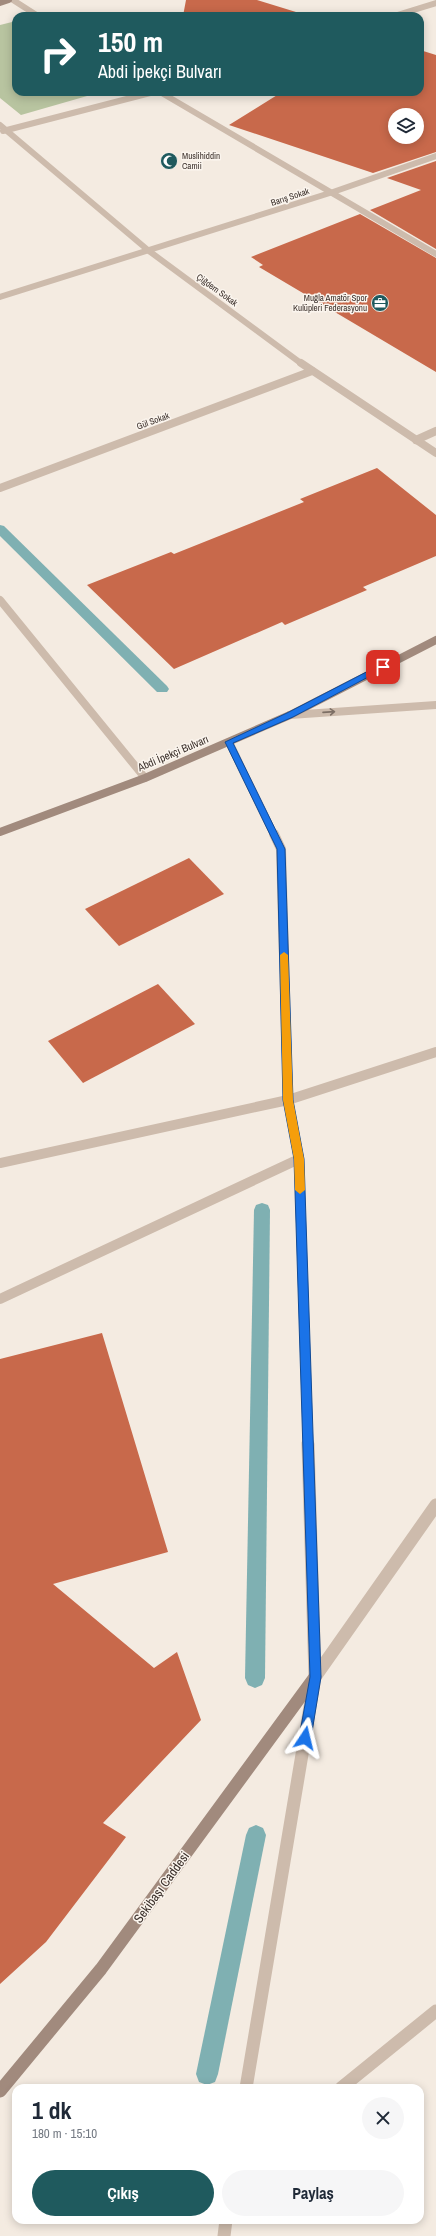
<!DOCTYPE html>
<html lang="tr">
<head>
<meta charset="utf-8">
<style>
	body { margin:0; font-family:"Archivo Narrow",sans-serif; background:#f6f6f7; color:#1f2937; height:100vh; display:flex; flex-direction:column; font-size:15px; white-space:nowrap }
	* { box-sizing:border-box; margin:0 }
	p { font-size:13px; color:#747a83 }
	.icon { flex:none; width:22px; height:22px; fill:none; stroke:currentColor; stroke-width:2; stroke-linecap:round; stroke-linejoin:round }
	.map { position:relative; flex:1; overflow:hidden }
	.panel { position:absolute; left:12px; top:2084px; width:412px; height:140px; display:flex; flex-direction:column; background:#fff; border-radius:12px; box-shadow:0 2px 10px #0003 }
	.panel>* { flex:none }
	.hud { position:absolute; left:12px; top:12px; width:412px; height:84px; border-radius:12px; box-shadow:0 2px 10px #0003; background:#1f5a5e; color:#fff; overflow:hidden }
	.tools { position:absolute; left:388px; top:108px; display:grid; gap:8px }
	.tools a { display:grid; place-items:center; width:36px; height:36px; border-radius:50%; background:#fff; box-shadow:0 2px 10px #0003; font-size:20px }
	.pin { position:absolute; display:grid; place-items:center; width:34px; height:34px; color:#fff; margin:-17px; border-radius:8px; box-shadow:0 2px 6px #0006 }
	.me { position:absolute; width:44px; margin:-22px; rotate:10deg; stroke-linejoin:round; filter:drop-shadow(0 0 3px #0008) }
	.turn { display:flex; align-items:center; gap:14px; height:84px; padding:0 20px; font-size:18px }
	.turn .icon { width:52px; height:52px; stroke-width:2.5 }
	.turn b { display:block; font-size:28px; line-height:34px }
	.round { display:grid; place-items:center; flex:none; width:42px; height:42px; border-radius:21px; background:#f6f6f7 }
	.summary { display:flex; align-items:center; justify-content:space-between; height:68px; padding:0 20px }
	h1 { font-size:24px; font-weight:800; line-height:30px }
	.cta { display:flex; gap:8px; margin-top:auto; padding:8px 20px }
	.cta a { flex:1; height:46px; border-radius:24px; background:#1f5a5e; color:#fff; font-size:16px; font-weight:800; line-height:46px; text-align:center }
	.cta a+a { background:#f6f6f7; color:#1f2937 }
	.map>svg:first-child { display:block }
	.green { fill:#b8c4a0 }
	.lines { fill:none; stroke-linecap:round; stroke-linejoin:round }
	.stream { fill:#7fb0b2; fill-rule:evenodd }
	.building { fill:#c8694b; fill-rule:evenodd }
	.lane { stroke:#cdbbac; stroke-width:8 }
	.street-far3 { stroke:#cdbbac; stroke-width:6 }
	.street-far2 { stroke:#cdbbac; stroke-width:8 }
	.street-far1 { stroke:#cdbbac; stroke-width:10 }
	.street { stroke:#cdbbac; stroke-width:13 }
	.secondary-far2 { stroke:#a18a7d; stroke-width:6 }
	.secondary-far1 { stroke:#a18a7d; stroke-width:8 }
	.secondary { stroke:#a18a7d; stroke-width:13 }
	.oneway { stroke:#7d6f65 }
	.route { fill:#1a73e8; stroke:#114b97 }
	.slow { fill:#f59e0b }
	.labels { text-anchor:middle; stroke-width:3; stroke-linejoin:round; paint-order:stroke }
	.far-poi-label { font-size:9px; fill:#3b302b; stroke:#fbf5ee; text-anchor:start }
	.far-street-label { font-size:9px; fill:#3b302b; stroke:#fbf5ee }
	.street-label { font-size:11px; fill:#3b302b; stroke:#fbf5ee }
	.near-street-label { font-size:13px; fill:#3b302b; stroke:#fbf5ee }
</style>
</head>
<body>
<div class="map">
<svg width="436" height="2236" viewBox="0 0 436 2236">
	<rect width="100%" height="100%" fill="#f4ebe1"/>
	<!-- green -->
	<path class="green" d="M16 21V92H101L21 115 0 98V25Z"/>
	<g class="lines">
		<!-- stream -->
		<g class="stream">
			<path d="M0 525 4 526 167 686 169 689 167 692H157L0 536Z"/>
			<path d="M262 1203 268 1205 270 1210 265 1678 262 1685 255 1688 248 1685 245 1678 254 1210 256 1205Z"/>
			<path d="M256 1825 263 1828 266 1835 218 2074 215 2082 207 2085 199 2082 196 2074 246 1835 249 1828Z"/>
		</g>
	</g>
	<!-- building -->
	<g class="building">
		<path d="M186 0H257L309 16H183Z"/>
		<path d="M420 50 436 55V152L373 173 229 125 282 92H420ZM395 115H417V137H395Z"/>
		<path d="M436 161V249L370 210 421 190 387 178Z"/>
		<path d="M360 214 436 258V372L259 267 263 265 251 257Z"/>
		<path d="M377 468 436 515V556L363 587 367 590 285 625 282 622 174 669 87 585 171 552 174 554 304 502 300 499Z"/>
		<path d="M189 858 224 894 119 946 85 909Z"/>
		<path d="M158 984 195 1024 83 1083 48 1041Z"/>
		<path d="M102 1333 168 1552 53 1584 154 1668 177 1652 201 1720 103 1823 126 1837 46 1942 0 1984V1359Z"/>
	</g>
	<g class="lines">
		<!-- lane -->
		<path class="lane" d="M290 715 436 705"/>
		<!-- street-far3 -->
		<g class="street-far3">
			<path d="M13 0 38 16"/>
			<path d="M394 16 436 3"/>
			<path d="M160 92 436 254"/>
			<path d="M0 125 149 251 302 364"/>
			<path d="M3 131 154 92"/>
			<path d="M0 297 333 192 436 156"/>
		</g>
		<!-- street-far2 -->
		<g class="street-far2">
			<path d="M301 363 436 453"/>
			<path d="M416 440 436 431"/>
			<path d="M0 488 312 371"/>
			<path d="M0 600 145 778"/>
			<path d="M229 742 274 835"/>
		</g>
		<!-- street-far1 -->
		<g class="street-far1">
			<path d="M274 834 281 849 288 1100 299 1159 308 1445"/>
			<path d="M0 1163 288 1100 436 1052"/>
			<path d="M0 1299 299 1159"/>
		</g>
		<!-- street -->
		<g class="street">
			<path d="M315 1677 436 1505"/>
			<path d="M246 2088 315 1677 308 1444"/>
			<path d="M341 2088 436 2011"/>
			<path d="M224 2236 226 2220"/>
		</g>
		<!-- secondary-far2 -->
		<path class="secondary-far2" d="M0 3 9 0"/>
		<!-- secondary-far1 -->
		<path class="secondary-far1" d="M0 832 145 778 290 715 436 640"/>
		<!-- secondary -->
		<path class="secondary" d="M0 2091 101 1969 315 1677"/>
	</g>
	<!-- one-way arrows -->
	<defs><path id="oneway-shaft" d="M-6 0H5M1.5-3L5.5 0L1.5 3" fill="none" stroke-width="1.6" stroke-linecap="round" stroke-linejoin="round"/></defs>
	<use class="oneway" href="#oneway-shaft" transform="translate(329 712) rotate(-4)"/>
	<!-- route -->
	<path class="route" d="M380 665 387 667 293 717 233 743 285 849 293 1100 304 1159 321 1677 311 1738 309 1742 305 1744 301 1742 299 1738 310 1677 294 1159 283 1100 277 849 225 742 287 713Z"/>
	<!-- slow -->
	<path class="slow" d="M284 952 288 955 293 1100 304 1159 305 1190 300 1194 295 1190 294 1159 283 1100 280 955Z"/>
	<!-- icons -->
	<defs>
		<g id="mosque-disc" transform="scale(0.9)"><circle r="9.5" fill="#1f5a5e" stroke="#fbf5ee"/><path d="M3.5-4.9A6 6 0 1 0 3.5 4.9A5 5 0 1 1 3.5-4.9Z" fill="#fff"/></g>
		<g id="office-disc" transform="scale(0.9)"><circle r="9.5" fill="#1f5a5e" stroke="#fbf5ee"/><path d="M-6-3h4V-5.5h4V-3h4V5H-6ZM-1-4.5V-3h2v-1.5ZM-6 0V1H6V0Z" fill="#fff"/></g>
	</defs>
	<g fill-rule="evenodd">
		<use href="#mosque-disc" x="169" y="161"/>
		<use href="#office-disc" x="380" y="303"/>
	</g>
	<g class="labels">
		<!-- far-poi labels -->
		<g class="far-poi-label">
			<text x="182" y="159">Muslihiddin<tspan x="182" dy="10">Camii</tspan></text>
			<text x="367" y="301" text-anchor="end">Muğla Amatör Spor<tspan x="367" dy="10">Kulüpleri Federasyonu</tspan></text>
		</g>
		<!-- far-street labels -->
		<g class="far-street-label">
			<text transform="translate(290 197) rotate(-18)" y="3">Barış Sokak</text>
			<text transform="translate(217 290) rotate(36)" y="3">Çiğdem Sokak</text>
			<text transform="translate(153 421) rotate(-20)" y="3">Gül Sokak</text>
		</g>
		<!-- street labels -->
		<g class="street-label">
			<text transform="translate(173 753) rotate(-23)" y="4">Abdi İpekçi Bulvarı</text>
		</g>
		<!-- near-street labels -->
		<g class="near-street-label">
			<text transform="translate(161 1887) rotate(-54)" y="5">Sekibaşı Caddesi</text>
		</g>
	</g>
</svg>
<div class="tools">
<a><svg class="icon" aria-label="layers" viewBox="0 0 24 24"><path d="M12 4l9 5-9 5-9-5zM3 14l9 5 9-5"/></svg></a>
</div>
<div class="pin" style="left:383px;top:667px;background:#d93025"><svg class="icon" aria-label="arrive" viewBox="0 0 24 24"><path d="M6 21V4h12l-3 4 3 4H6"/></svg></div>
<svg class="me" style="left:305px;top:1738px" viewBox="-20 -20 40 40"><path d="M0-17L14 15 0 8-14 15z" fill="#1a73e8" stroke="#fff" stroke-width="4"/></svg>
<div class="hud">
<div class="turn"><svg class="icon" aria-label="right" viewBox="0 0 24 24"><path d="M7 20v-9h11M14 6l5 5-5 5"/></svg><div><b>150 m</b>Abdi İpekçi Bulvarı</div></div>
</div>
<section class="panel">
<div class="summary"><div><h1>1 dk</h1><p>180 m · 15:10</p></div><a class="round"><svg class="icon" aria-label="close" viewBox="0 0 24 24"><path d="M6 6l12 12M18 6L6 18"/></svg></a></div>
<div class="cta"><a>Çıkış</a><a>Paylaş</a></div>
</section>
</div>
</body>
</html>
